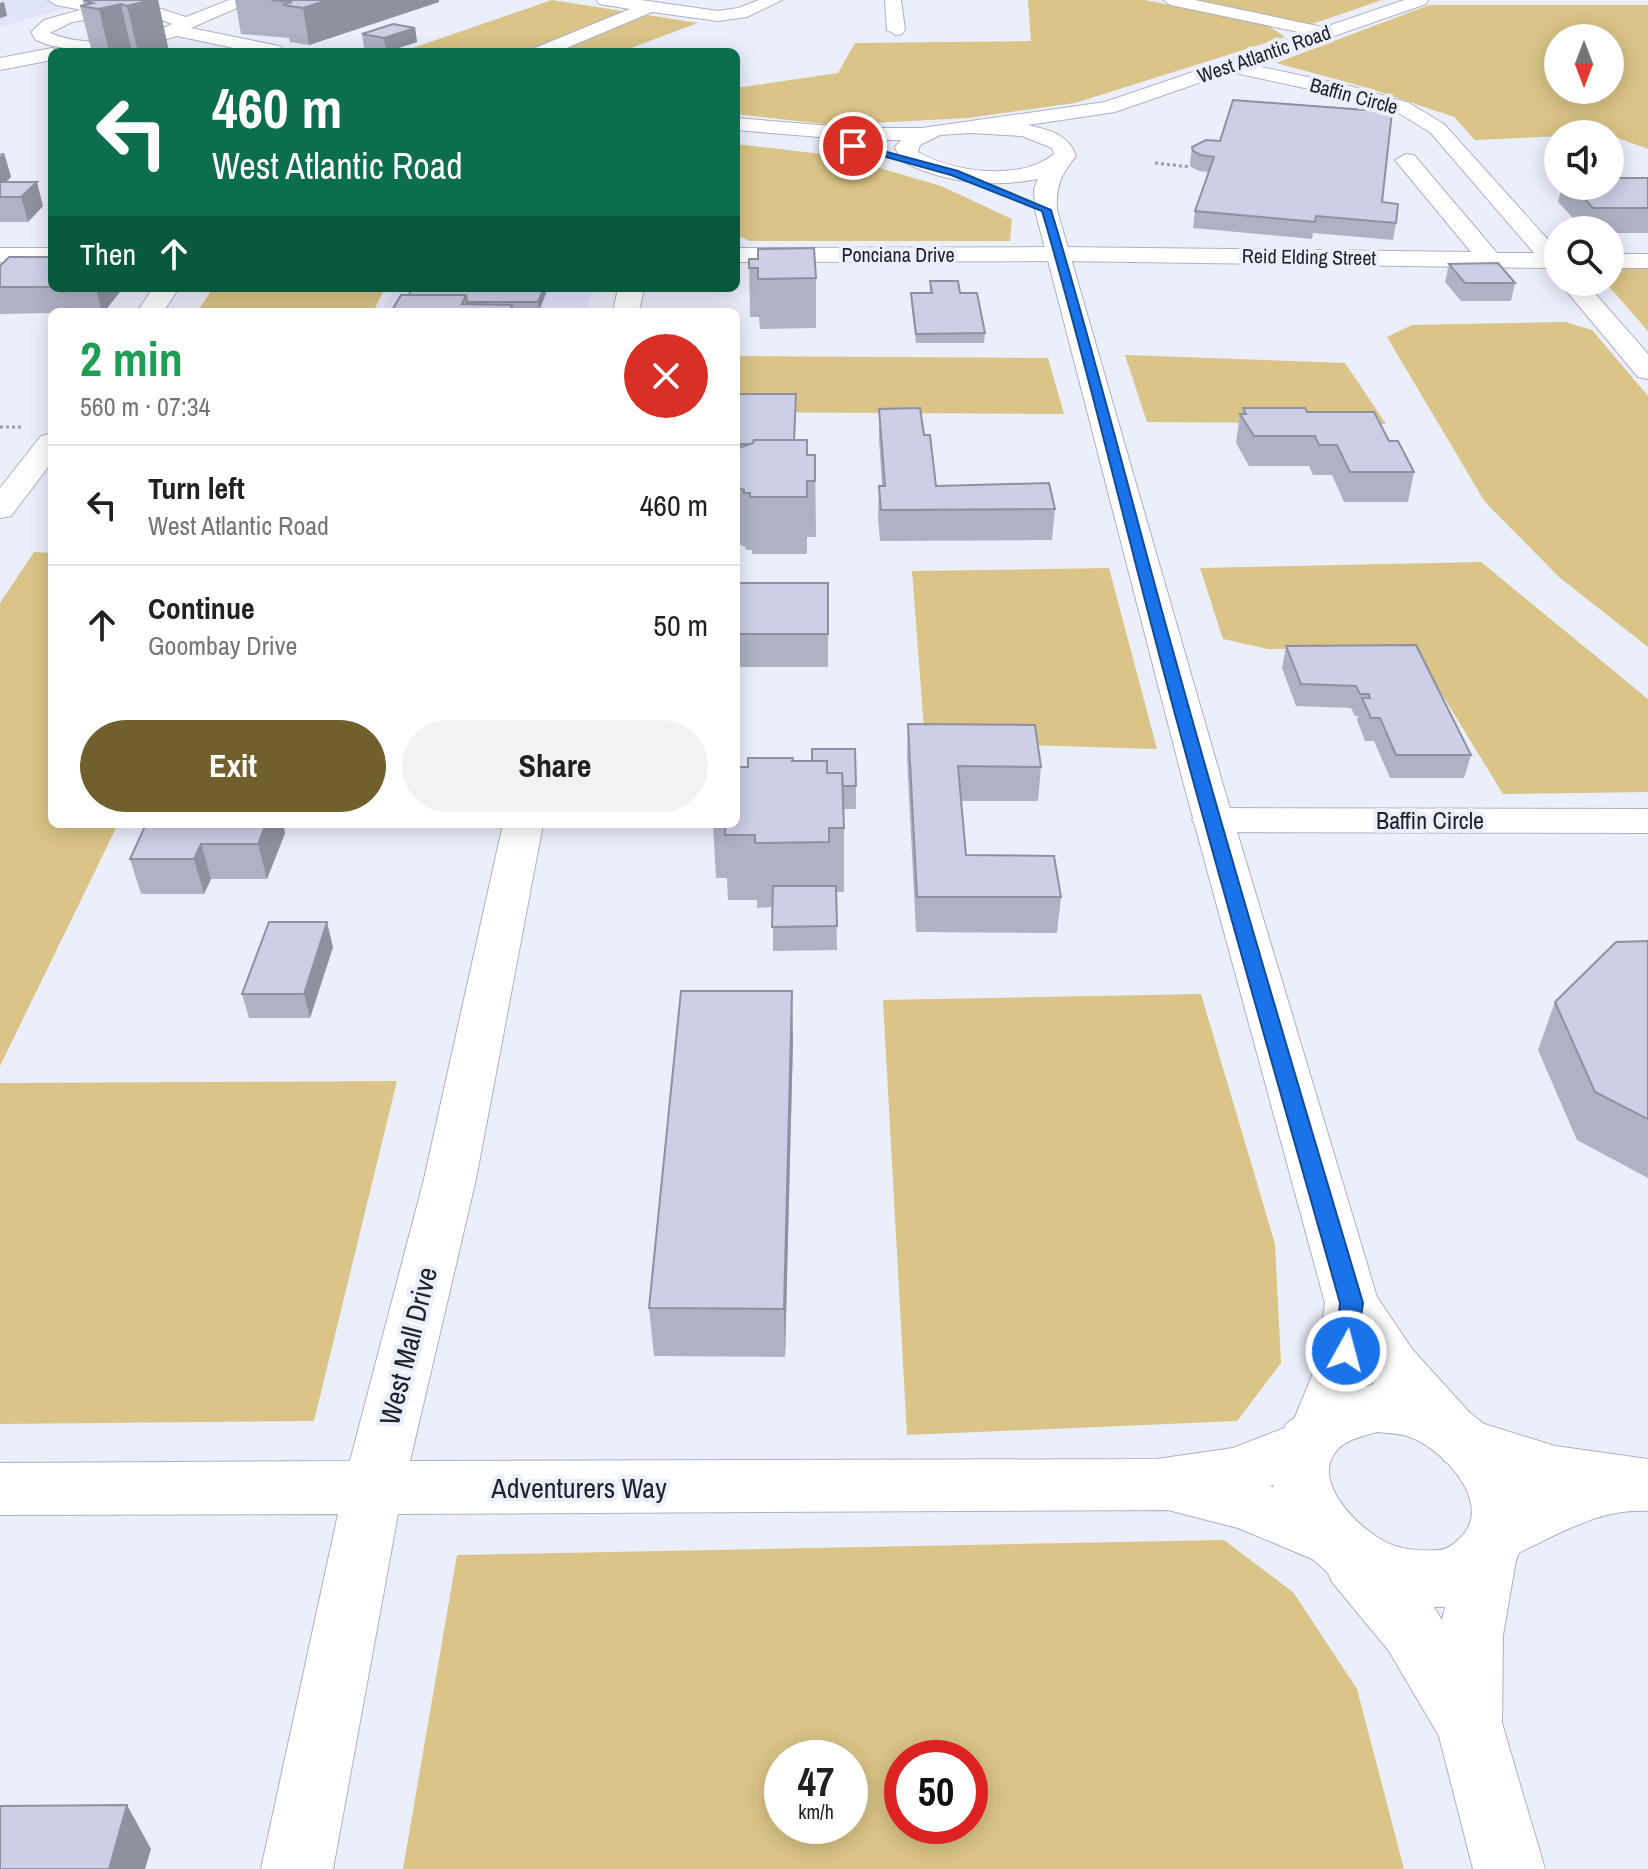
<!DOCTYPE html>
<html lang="en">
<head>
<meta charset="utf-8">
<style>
	body { margin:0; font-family:"Archivo Narrow",sans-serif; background:#f2f2f2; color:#202124; height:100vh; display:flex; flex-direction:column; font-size:30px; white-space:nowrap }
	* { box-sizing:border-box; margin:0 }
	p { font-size:26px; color:#757577 }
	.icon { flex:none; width:44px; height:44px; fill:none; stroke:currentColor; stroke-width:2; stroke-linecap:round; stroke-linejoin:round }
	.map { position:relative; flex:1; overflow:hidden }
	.details { position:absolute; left:48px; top:308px; width:692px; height:520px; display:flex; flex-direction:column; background:#fff; border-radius:12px; box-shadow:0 4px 20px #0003 }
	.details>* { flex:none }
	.banner { position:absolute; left:48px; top:48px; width:692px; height:244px; border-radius:12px; box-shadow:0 4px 20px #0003; background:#0b6e4f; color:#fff; overflow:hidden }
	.needle { width:52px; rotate:180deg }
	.controls { position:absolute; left:1544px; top:24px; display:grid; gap:16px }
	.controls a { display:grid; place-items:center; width:80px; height:80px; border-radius:50%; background:#fff; box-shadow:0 4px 20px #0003; font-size:40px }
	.speed { position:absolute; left:764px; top:1740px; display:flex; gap:16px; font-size:40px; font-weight:700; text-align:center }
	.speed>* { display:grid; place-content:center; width:104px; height:104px; border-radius:50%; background:#fff; box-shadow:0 4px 20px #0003; line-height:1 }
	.speed small { font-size:20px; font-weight:400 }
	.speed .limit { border:12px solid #d22; background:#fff; color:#111 }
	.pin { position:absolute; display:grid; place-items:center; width:68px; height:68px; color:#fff; margin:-34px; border:4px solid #fff; border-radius:50%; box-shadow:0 2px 8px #0007 }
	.me { position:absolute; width:88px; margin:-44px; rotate:7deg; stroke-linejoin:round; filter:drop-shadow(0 0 6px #0008) }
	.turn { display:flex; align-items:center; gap:28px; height:168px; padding:0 32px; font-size:36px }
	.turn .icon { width:104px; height:104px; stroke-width:2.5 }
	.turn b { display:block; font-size:56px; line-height:68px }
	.then { display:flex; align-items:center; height:76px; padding:0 32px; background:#0003; gap:16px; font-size:30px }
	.round { display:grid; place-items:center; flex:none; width:84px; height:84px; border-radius:42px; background:#f2f2f2 }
	.head { display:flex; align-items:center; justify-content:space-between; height:136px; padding:0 32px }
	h1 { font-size:48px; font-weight:800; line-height:60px; color:#1e9e55 }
	.action { display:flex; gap:16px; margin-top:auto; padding:16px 32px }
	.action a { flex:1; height:92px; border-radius:48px; background:#71602e; color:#fff; font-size:32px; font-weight:800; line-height:92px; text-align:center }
	.action a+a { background:#f2f2f2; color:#202124 }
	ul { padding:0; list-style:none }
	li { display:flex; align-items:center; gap:24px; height:120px; padding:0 32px; border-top:2px solid #e0e0e0 }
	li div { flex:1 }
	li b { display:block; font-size:30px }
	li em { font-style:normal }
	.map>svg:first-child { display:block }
	.built { fill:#e0e4fb }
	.green { fill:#dac487; fill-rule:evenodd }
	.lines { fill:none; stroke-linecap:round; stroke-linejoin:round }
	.minor-casing { stroke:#adb1c6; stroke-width:2 }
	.major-casing { stroke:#adb1c6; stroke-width:2 }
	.path { stroke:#9c9ea9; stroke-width:3; stroke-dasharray:3 3; stroke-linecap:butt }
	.minor { fill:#fff; fill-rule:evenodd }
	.major { fill:#fff; fill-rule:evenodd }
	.wall { fill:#afb2c5 }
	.shaded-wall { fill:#8f91a0 }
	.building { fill:#cccfe5; stroke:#8f91a0; stroke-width:2 }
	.route { fill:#1a73e8; stroke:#114b97; stroke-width:2 }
	.labels { text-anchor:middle; stroke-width:8; stroke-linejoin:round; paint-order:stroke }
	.far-street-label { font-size:20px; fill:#21222a; stroke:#ebeefb }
	.street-label { font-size:24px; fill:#21222a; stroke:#ebeefb }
	.near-street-label { font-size:28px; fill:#21222a; stroke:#ebeefb }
</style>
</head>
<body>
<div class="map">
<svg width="1648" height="1869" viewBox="0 0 1648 1869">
	<rect width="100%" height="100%" fill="#ebeefb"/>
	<!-- built -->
	<g class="built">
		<path d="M0 0H94L0 27Z"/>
		<path d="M394 288H594L586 312H382Z"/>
	</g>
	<!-- green -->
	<g class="green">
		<path d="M552 0 698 23 620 52H401Z"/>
		<path d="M1028 0H1144L1263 22 1285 37 1075 103 968 118 833 125 736 114V88L838 73 855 43 1031 41Z"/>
		<path d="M1198 0H1382L1306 26Z"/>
		<path d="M1429 5H1648V149L1607 134 1475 140 1454 117 1368 88 1276 63ZM1558 38H1610V90H1558Z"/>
		<path d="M736 144 839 156 941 186 1012 219 1010 241H750L736 235Z"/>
		<path d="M1610 267H1648V331L1605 282H1610Z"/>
		<path d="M213 288H385L373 312H197Z"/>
		<path d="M1565 322 1592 330 1648 396V647L1559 577 1485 502 1387 337 1412 325Z"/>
		<path d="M1125 355 1345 363 1386 424 1147 422Z"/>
		<path d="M736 356 1048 358 1064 414 736 412Z"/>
		<path d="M34 552 52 553V824H118L0 1066V603Z"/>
		<path d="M1481 562 1648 699V792L1503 794 1413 647 1268 649 1223 639 1200 568Z"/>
		<path d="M1109 568 1157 749 925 742 912 571Z"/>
		<path d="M1201 994 1275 1244 1281 1363 1237 1421 907 1435 883 1000Z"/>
		<path d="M397 1081 314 1421 0 1424V1083Z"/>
		<path d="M1224 1540 1293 1592 1357 1689 1404 1869H403L457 1555ZM782 1758H850V1826H782ZM902 1758H970V1826H902Z"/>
	</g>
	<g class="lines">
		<!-- minor casing -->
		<g class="minor-casing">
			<g id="minor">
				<path d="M48 0H82L119 7 122 11 113 16 56 5Z"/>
				<path d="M597 0H641L718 11 738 8 759 0H782L747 17 718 21 652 12 557 52H532L535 48 630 9 599 4Z"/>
				<path d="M885 0H901L905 30 902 34 896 35 887 30Z"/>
				<path d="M1163 0H1195L1327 28 1336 33 1327 38 1171 5Z"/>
				<path d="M1229 60 1350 86 1409 103 1444 124 1558 251V273L1547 268 1060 261 736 262V248L1060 247 1471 252 1395 160 1406 154 1414 155 1497 253H1534L1430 132 1395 111 1346 97 1222 70 1220 66 1222 62Z"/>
				<rect x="0" y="248" width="52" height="14"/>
				<rect x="1610" y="254" width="38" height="14"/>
				<path d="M1559 282H1585L1648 354V379L1638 377Z"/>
				<path d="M153 288H179L163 312H137Z"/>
				<path d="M618 288H644L639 312H613Z"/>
				<path d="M52 433V462L11 516 0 518V488L41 436Z"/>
				<path d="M1212 808 1648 809V833L1212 832 1198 829 1192 820 1198 811Z"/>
				<path d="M503 824H543L476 1179 410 1461 1157 1459 1233 1448 1307 1419 1328 1426 1336 1444 1328 1462 1270 1486 1351 1518 1360 1538 1351 1558 1329 1566 1238 1528 1168 1510 398 1514 333 1869H261L338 1514 0 1515V1463L350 1461 424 1179Z"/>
				<path d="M1465 1418 1555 1446 1648 1459V1511C1594 1507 1548 1542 1499 1561L1477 1552 1468 1533 1477 1514 1526 1490 1444 1461 1436 1443 1444 1425Z"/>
			</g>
		</g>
		<!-- major casing -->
		<g class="major-casing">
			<g id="major">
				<path d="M229 0H255L191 28 279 46 288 52H253L177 36 137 48 85 52 49 45 36 40 31 32 44 20 87 8 152 6 186 17ZM109 16H152L172 24C137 43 87 48 50 33L72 22Z"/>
				<path d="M1404 0H1428L1426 4 1115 112 1028 125C1048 130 1069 134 1076 156 1061 175 1056 185 1057 210L1223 785 1377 1297 1412 1349 1469 1412 1496 1434 1509 1451 1527 1487 1531 1507 1530 1526 1516 1560 1503 1635 1502 1723 1545 1869H1473L1439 1736 1389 1651 1332 1582 1328 1573 1306 1553 1286 1522 1277 1503 1270 1471 1278 1442 1286 1424 1295 1417 1316 1366 1325 1303 1184 785 1035 210 1034 189 1038 179C992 188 941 183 900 160L895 147 901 140H856L736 130V118L856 128H922L1105 102ZM970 133 1022 136 1052 148 1054 154C1019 182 954 172 918 152L920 145 940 135ZM1368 1376 1374 1384 1364 1387ZM1377 1432C1387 1433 1398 1433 1407 1436 1442 1447 1497 1505 1459 1539 1453 1545 1446 1550 1438 1550 1425 1551 1407 1550 1395 1546 1367 1537 1312 1487 1334 1454 1344 1439 1361 1437 1377 1432ZM1434 1607H1445L1442 1620 1435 1609Z"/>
				<path d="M52 48 60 52H52V60L0 70V58Z"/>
			</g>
		</g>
		<!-- path -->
		<g class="path">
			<path d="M1155 163 1191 167"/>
			<path d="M0 427H23"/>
		</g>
		<!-- minor -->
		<use href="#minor" class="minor"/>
		<!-- major -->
		<use href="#major" class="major"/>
	</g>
	<!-- wall -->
	<g class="wall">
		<path d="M83 0H158L169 52H92L80 6 84 5Z"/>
		<path d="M235 0H439V2L309 45 290 42 289 38 241 34Z"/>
		<path d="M415 28 417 42 386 52 364 48 362 34Z"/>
		<path d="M1192 147 1382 202 1396 223 1393 240 1313 233 1312 239 1193 228 1195 211 1209 172 1199 171 1191 167 1190 163Z"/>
		<path d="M0 153H4L11 177 6 182 43 206 28 222H0Z"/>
		<path d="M1648 178V233H1610V230H1584L1558 202 1562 186H1610Z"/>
		<path d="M52 257V288H123L104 312 0 314V266Z"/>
		<path d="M749 259 816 278V328L760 329 759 317H750Z"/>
		<path d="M1449 264 1515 283 1511 301H1461L1445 282Z"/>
		<path d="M930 281 960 293 985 333 984 343H916L911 302V293H930Z"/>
		<path d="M412 288H548L539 311 391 312 409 295Z"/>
		<path d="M736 394H796L795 440 807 455H815L816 537H807V554H752V550H746L745 547 736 543Z"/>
		<path d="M1243 408 1307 412 1414 472 1408 502H1344L1332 475H1313L1309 466H1249L1236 443 1240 414H1242Z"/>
		<path d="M879 409 924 435 936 486 1055 509 1052 540 880 541 878 517 879 486H882L879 438Z"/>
		<rect x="736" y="583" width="92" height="84"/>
		<path d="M1416 645 1471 755 1464 778H1390L1374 741H1365L1357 720 1358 716H1355L1351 708 1296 706 1282 668 1286 646Z"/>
		<path d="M908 724 1041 767 1038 801H961L966 855 1061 897 1057 933 916 932 907 758Z"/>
		<path d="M793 761 856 786V809H844V892H836L837 950 773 951V907L757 908V900H728L727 878H716L713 824H736L748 767Z"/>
		<path d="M146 824 285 833 267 879H211L204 894H141L130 859Z"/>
		<path d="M1648 941V1178L1577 1140 1538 1050 1555 1002Z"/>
		<path d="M333 947 310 1018H249L242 994Z"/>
		<path d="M793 1039 785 1357 654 1356 649 1308Z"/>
	</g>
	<!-- shaded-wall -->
	<g class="shaded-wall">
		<path d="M142 0H158L169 52H138L127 6Z"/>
		<path d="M290 0H439V2L309 45 303 8Z"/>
		<path d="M4 2 7 16 0 18V3Z"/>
		<path d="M121 4 132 52H109L99 9Z"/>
		<path d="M415 28 417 42 386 52 384 38Z"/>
		<path d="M4 153 11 177 0 188V157Z"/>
		<path d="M37 182 43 206 28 222 21 197Z"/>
		<path d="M96 288H123L104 312H102Z"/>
		<path d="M544 288H548L539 311 538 302Z"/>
		<path d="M266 824H283L285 833 267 879 258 844Z"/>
		<path d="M201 844 211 879 204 894 194 859Z"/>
		<path d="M327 922 333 947 310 1018 304 994Z"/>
		<path d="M792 991 793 1039 785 1357 784 1309Z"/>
		<path d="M127 1805 151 1849 145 1869H109Z"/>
	</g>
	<!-- building -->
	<g class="building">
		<path d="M83 0H151L127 6 121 4 99 9 80 6 93 3Z"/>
		<path d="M271 0H328L303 8 283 5 292 2Z"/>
		<path d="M393 24 415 28 384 38 362 34Z"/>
		<path d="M1233 100 1392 112 1382 202 1398 204 1396 223 1316 216 1315 222 1195 211 1214 157 1201 155 1193 151 1192 147 1206 140 1220 141Z"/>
		<path d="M1610 178H1648V208H1593L1573 186H1610Z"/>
		<path d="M0 182H37L21 197H0Z"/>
		<path d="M814 248 816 278 758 279V268H749V259H758V249Z"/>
		<path d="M9 257H52V287H0V266Z"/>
		<path d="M1498 263 1515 283H1465L1449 264Z"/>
		<path d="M930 281H958L960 293H977L985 333 916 334 911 293H932Z"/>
		<path d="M412 288H544L538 302H467L466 295H409Z"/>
		<path d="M401 295H466L462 304 512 305 510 312H391Z"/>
		<path d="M736 394H796L794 440H754L753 443 752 444H736Z"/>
		<path d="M920 408 924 435H930L936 486 1049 483 1055 509 881 510 879 486H885L879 409Z"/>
		<path d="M1243 408H1305L1307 412H1374L1389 441H1398L1414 472H1350L1337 445H1319L1315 436H1254L1240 414H1246Z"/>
		<path d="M754 440H807V455H815V481H807V497H750V493H744V490L736 487V449L753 443Z"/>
		<rect x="736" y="583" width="92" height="51"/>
		<path d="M1416 645 1471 755H1396L1380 718H1371L1362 698H1370L1369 694H1360L1356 686 1301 684 1286 646Z"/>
		<path d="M908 724 1035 725 1041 767 958 766 966 855 1054 856 1061 897H917Z"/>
		<path d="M812 749H855L856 786H843L842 773H827V761H812Z"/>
		<path d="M748 758H793L792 761H827V773H842L844 828H829V842L755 843V835H725V824H736V767H748Z"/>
		<path d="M146 824H266L258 844H201L194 859H130Z"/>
		<path d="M773 886H836L837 926 772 927Z"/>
		<path d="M269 922H327L304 994H242Z"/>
		<path d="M1648 941V1119L1595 1092 1555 1002 1616 942Z"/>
		<path d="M681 991H792L784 1309 649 1308Z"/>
		<path d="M127 1805 109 1869H0V1806Z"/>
	</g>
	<!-- route -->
	<path class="route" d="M853 143 958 171 1051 210C1098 364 1136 521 1180 676 1238 886 1301 1094 1363 1303L1355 1357 1346 1360 1338 1357 1335 1351 1340 1303C1281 1093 1220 884 1164 673 1123 519 1087 364 1042 211L951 175 850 147Z"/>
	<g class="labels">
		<!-- far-street labels -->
		<g class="far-street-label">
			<text transform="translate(1264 54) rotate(-19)" y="7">West Atlantic Road</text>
			<text transform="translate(1354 96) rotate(15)" y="7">Baffin Circle</text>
			<text x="898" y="262">Ponciana Drive</text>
			<text transform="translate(1309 257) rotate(1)" y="7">Reid Elding Street</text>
		</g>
		<!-- street labels -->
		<g class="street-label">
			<text x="1430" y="829">Baffin Circle</text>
		</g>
		<!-- near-street labels -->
		<g class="near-street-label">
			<text transform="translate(408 1346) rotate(-76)" y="10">West Mall Drive</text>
			<text x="579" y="1498">Adventurers Way</text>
		</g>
	</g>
</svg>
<div class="controls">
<a><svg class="needle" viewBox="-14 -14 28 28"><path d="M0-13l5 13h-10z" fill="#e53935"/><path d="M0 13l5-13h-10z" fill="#757577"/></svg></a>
<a><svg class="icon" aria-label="sound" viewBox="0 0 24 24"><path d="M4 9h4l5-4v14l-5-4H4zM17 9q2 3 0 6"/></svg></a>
<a><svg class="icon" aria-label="search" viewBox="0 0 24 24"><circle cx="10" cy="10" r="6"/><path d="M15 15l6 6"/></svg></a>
</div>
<div class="speed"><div>47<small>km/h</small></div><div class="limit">50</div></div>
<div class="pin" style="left:853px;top:146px;background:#d93025"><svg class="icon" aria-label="arrive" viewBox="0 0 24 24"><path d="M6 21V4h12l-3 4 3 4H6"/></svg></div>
<svg class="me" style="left:1346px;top:1351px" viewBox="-20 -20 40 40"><circle r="17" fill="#1a73e8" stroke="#fff" stroke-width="3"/><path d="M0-11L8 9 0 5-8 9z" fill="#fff"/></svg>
<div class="banner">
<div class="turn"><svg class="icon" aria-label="left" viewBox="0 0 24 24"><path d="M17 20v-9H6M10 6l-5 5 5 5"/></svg><div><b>460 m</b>West Atlantic Road</div></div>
<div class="then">Then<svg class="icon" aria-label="ahead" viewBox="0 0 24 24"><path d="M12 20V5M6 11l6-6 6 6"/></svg></div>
</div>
<section class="details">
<div class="head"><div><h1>2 min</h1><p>560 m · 07:34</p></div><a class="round" style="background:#d93025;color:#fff"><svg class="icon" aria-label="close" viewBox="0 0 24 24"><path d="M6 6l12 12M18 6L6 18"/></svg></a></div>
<ul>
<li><svg class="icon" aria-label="left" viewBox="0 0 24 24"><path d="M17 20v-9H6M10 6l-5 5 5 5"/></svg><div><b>Turn left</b><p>West Atlantic Road</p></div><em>460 m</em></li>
<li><svg class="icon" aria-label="ahead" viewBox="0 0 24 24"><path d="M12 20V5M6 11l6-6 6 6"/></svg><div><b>Continue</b><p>Goombay Drive</p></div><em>50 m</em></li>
</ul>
<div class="action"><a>Exit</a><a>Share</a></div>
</section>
</div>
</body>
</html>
